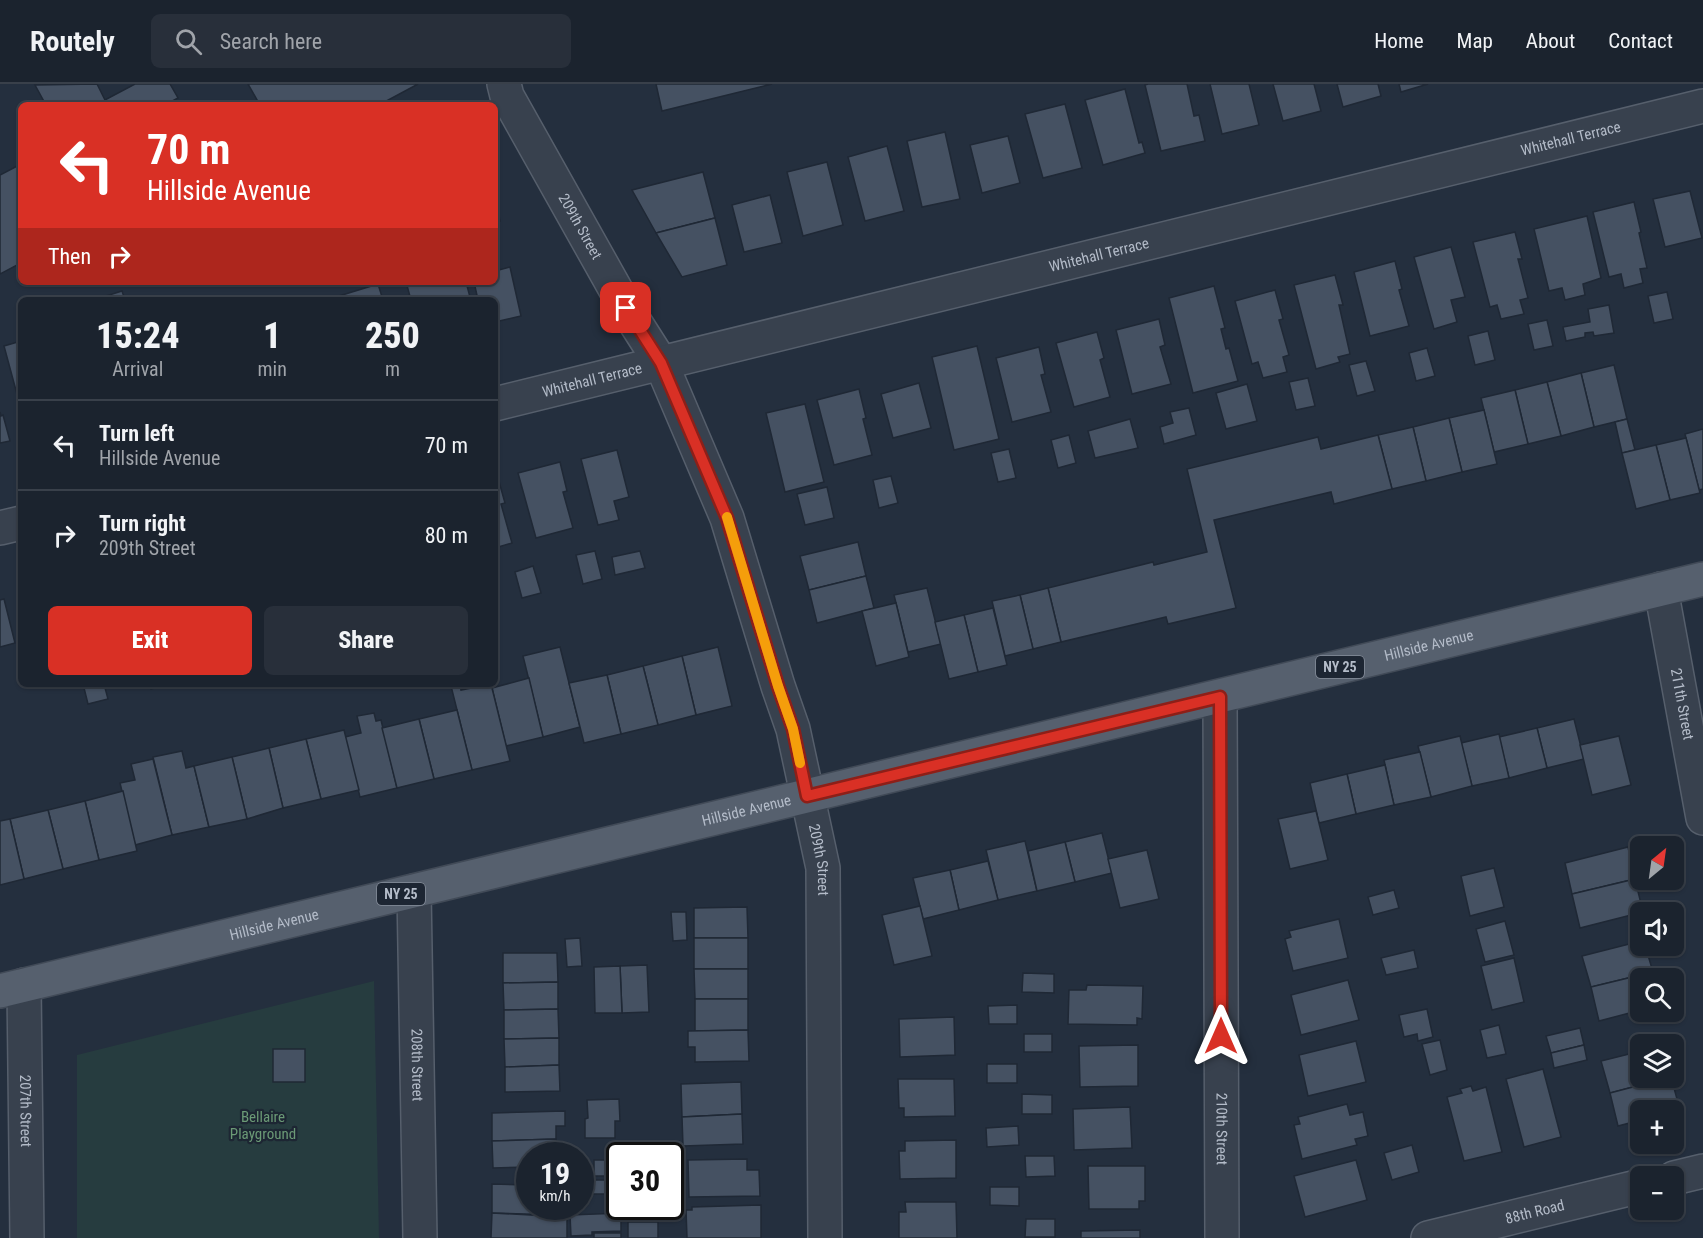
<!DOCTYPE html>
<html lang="en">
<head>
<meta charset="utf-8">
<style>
	body { margin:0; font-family:"Roboto Condensed",sans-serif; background:#282f3a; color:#f1f3f6; height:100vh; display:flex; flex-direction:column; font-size:22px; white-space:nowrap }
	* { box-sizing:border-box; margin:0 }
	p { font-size:20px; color:#a0a4aa }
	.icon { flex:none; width:33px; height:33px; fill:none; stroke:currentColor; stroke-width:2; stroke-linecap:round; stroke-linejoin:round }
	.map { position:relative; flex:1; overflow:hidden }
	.details { position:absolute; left:18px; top:213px; width:480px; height:390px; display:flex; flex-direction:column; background:#1b232e; border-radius:9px; box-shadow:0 2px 4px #0004,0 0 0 2px #39404a }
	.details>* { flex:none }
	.banner { position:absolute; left:18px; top:18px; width:480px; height:183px; border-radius:9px; box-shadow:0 2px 4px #0004,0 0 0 2px #39404a; background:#d93025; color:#fff; overflow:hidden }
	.needle { width:39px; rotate:29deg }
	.buttons { position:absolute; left:1630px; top:752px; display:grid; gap:12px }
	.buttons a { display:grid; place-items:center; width:54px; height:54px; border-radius:9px; background:#1b232e; box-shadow:0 2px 4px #0004,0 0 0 2px #39404a; font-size:30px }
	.speed { position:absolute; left:516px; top:1058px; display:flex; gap:12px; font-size:30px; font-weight:700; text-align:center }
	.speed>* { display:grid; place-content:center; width:78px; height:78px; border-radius:50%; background:#1b232e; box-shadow:0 2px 4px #0004,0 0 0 2px #39404a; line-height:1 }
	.speed small { font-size:15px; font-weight:400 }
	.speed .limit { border:3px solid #111; border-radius:9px; background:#fff; color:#111 }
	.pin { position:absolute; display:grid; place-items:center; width:51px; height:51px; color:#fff; margin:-26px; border-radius:12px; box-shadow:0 3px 9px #0006 }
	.me { position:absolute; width:66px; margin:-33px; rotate:0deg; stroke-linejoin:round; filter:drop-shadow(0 0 4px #0008) }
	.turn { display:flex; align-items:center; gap:21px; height:126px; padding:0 30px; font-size:27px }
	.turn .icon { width:78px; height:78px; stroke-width:2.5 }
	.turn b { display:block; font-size:42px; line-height:51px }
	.then { display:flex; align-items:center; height:57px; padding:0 30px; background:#0003; gap:12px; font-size:22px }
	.eta { display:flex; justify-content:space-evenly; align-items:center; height:102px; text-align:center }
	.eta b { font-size:36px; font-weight:800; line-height:42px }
	.cta { display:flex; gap:12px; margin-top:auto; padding:12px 30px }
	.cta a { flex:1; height:69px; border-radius:9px; background:#d93025; color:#fff; font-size:24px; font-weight:800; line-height:69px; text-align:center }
	.cta a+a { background:#282f3a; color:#f1f3f6 }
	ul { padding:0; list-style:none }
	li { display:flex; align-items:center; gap:18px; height:90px; padding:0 30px; border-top:2px solid #39404a }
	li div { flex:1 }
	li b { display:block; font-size:22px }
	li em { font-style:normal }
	header { display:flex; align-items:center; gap:36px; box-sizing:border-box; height:84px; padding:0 30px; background:#1b232e; border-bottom:2px solid #39404a }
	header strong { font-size:28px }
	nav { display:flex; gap:33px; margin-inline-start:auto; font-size:21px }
	.search { width:420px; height:54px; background:#282f3a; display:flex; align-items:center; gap:15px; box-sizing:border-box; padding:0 21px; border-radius:9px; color:#a0a4aa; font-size:22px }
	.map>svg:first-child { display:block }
	.green { fill:#263c3f }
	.building { fill:#455162; stroke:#1f2835; stroke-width:1.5 }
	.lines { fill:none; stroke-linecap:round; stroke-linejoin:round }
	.minor-casing { stroke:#565f6c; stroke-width:36 }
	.major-casing { stroke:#414a57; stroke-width:36 }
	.minor { stroke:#38414e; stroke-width:33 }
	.major { stroke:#56606e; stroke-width:33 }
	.route-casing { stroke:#8d1f18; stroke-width:15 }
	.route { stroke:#d93025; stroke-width:10 }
	.slow { stroke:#f59e0b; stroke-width:10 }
	.labels { text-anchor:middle; stroke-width:4.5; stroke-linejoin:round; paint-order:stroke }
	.shield { fill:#1d2633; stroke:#878f9c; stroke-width:1.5 }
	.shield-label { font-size:14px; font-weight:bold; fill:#b4bcc9 }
	.street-label { font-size:15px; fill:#b4bcc9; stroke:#1d2633 }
	.park-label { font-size:15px; fill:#6b9a76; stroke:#1d2633 }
</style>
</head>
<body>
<header>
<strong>Routely</strong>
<div class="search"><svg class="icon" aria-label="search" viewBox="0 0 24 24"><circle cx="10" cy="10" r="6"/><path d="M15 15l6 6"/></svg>Search here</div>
<nav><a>Home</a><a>Map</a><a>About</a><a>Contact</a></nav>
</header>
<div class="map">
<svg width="1703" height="1154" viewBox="0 0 1703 1154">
	<rect width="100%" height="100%" fill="#242f3e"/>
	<!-- green -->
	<path class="green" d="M374 897 379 1154H77V971Z"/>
	<!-- building -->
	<g class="building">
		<path d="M97 0 105 16 135 0H170L178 14 165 21H46L35 1Z"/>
		<path d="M248 0H418L379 21H260Z"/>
		<path d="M656 0H772L662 27Z"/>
		<path d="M1148 0H1187L1194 32 1199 31 1205 57 1161 67 1145 1Z"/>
		<path d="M1210 0H1249L1259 41 1222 50Z"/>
		<path d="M1273 0H1314L1321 27 1283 37Z"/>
		<path d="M1337 0H1378L1381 12 1343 23Z"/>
		<path d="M1399 0H1428L1401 8Z"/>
		<path d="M1125 5 1139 59 1142 58 1145 69 1103 81 1085 16Z"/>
		<path d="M1065 20 1082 84 1043 94 1025 30Z"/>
		<path d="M945 48 960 115 922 123 907 57Z"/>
		<path d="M1008 52 1020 99 982 109 970 61Z"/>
		<path d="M887 62 904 127 865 137 848 73Z"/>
		<path d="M827 78 843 141 803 152 787 88Z"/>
		<path d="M21 80V179L0 190V91Z"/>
		<path d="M703 88 715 134 656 149 632 106Z"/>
		<path d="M1690 107 1702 154 1665 163 1653 115Z"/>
		<path d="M770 111 782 159 744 168 732 121Z"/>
		<path d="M495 115 500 137 495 139Z"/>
		<path d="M1634 118 1641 148 1639 149 1647 184 1640 185 1643 199 1624 204 1621 190 1609 193 1593 128Z"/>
		<path d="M1587 132 1601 194 1583 200 1585 211 1565 216 1562 204 1549 207 1534 145Z"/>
		<path d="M715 134 727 181 682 193 656 149Z"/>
		<path d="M1515 148 1522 175H1518L1528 214 1520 216 1524 230 1501 235 1497 221 1490 223 1473 158Z"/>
		<path d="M1451 163 1465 213 1451 216 1457 238 1434 245 1414 173Z"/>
		<path d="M1395 177 1402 205 1399 206 1409 242 1370 252 1354 188Z"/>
		<path d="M510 183 521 232 495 238V216H478L474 198H495V187Z"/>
		<path d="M1335 191 1343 221H1339L1350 270 1338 273 1340 278 1316 285 1294 201Z"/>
		<path d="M406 198H466L470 213 457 216H411Z"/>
		<path d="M378 200 383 216H341L339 212Z"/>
		<path d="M1214 202 1225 244 1221 245 1226 265 1229 264 1238 297 1193 309 1169 214Z"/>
		<path d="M1275 206 1283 235 1279 236 1289 271 1283 273 1287 288 1263 294 1258 278 1252 280 1235 217Z"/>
		<path d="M122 207 125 216H107L106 212Z"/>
		<path d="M1667 208 1673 235 1654 239 1648 212Z"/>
		<path d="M1609 221 1614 249 1594 252 1593 248 1585 249V253L1566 257 1563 243 1590 238 1588 225Z"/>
		<path d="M1159 235 1165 261 1160 263 1171 300 1132 310 1116 246Z"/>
		<path d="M1547 236 1553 262 1534 266 1528 240Z"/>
		<path d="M1488 247 1495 276 1475 281 1468 252Z"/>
		<path d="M1097 248 1104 274 1100 276 1110 313 1074 323 1056 259Z"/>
		<path d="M21 257V325L4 262Z"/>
		<path d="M977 262 999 355 954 366 932 273Z"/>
		<path d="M1039 263 1045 290 1041 291 1051 328 1012 338 996 274Z"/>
		<path d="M1427 264 1435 292 1416 297 1409 269Z"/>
		<path d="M1366 277 1375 307 1357 312 1349 281Z"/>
		<path d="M1614 281 1627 335 1594 343 1581 289Z"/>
		<path d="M1581 289 1594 343 1561 352 1547 298Z"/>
		<path d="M1308 294 1315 322 1296 326 1289 298Z"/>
		<path d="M1547 298 1561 352 1528 360 1515 306Z"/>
		<path d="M919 299 931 344 893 354 881 310Z"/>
		<path d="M1247 300 1257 337 1226 345 1216 309Z"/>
		<path d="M859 305 866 334 863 335 872 371 834 381 817 316Z"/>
		<path d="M1515 306 1528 360 1494 368 1481 314Z"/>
		<path d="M805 320 824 398 785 408 766 329Z"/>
		<path d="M1189 324 1196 351 1164 360 1160 343 1173 339 1170 328Z"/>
		<path d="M1484 326 1497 380 1462 388 1449 334Z"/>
		<path d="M0 328 1 332 3 331 10 357 0 359Z"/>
		<path d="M1449 334 1462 388 1426 397 1413 343Z"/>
		<path d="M1130 335 1138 364 1095 374 1088 347Z"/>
		<path d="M1627 335 1635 366 1622 369 1615 338Z"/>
		<path d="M1413 343 1426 397 1392 405 1378 351Z"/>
		<path d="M1703 345V405L1699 406 1685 350Z"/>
		<path d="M1069 351 1076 379 1058 384 1051 356Z"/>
		<path d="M1378 351 1392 405 1334 420 1331 408 1214 436 1236 524 1168 540 1166 533 1061 558 1048 504 1153 478 1154 481 1207 468 1187 385 1318 353 1321 365Z"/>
		<path d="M1686 354 1700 409 1670 416 1656 361Z"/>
		<path d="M1656 361 1670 416 1636 425 1622 369Z"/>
		<path d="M1009 365 1016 394 998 398 991 369Z"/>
		<path d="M617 366 629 413 614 417 619 436 598 441 581 375Z"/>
		<path d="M560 378 567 407 563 408 573 444 536 454 518 389Z"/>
		<path d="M891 392 898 419 879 424 873 396Z"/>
		<path d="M498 394 505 419 501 420 512 459 495 464V395Z"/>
		<path d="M827 403 834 434 805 441 797 410Z"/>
		<path d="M858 458 866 492 809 506 800 472Z"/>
		<path d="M595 467 602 495 583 500 576 471Z"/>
		<path d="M640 467 645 484 615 491 612 473Z"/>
		<path d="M533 482 541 509 522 514 515 488Z"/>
		<path d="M866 492 874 524 817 539 809 506Z"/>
		<path d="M927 504 941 560 908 568 894 511Z"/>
		<path d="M1048 504 1061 558 1033 565 1020 511Z"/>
		<path d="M1020 511 1033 565 1005 572 992 517Z"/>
		<path d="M4 515 15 559 0 563V516Z"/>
		<path d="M896 519 909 573 876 582 862 527Z"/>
		<path d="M993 524 1007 581 978 588 964 531Z"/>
		<path d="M964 531 978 588 949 595 935 538Z"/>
		<path d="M560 563 580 643 543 653 523 572Z"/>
		<path d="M718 563 732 622 696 631 682 572Z"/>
		<path d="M682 572 696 631 658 641 643 582Z"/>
		<path d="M643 582 658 641 621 650 607 591Z"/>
		<path d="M607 591 621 650 584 659 569 599Z"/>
		<path d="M529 594 543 653 506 662 492 604Z"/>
		<path d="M83 600H104L108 615 88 620Z"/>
		<path d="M150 600H166L151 605Z"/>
		<path d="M460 600 461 606 491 600 510 677 472 686 451 602Z"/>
		<path d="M457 626 472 686 434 695 419 635Z"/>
		<path d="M374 629 376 637 381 636 397 704 360 713 345 653 361 649 357 632Z"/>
		<path d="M419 635 434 695 397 704 382 644Z"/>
		<path d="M1574 635 1584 675 1547 684 1537 644Z"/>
		<path d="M1537 644 1547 684 1509 694 1499 653Z"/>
		<path d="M344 646 359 706 321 715 306 655Z"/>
		<path d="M1499 650 1509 694 1472 702 1461 659Z"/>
		<path d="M1460 652 1472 702 1431 713 1418 662Z"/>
		<path d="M1619 652 1631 701 1592 711 1580 661Z"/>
		<path d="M306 655 321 715 283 724 269 664Z"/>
		<path d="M269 664 283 724 247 735 232 673Z"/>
		<path d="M182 667 186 684 194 682 209 743 172 751 153 673Z"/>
		<path d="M1420 668 1431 713 1394 721 1384 676Z"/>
		<path d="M232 673 247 735 209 743 194 682Z"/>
		<path d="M153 675 172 751 135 761 120 699 135 696 131 680Z"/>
		<path d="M1385 681 1394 721 1356 730 1347 690Z"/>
		<path d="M1347 690 1356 730 1319 739 1310 699Z"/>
		<path d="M123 707 137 767 99 776 85 717Z"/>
		<path d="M85 717 99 776 63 785 48 726Z"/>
		<path d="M48 726 63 785 24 795 10 735Z"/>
		<path d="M1316 727 1328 776 1290 785 1278 735Z"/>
		<path d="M10 735 24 795 0 801V737Z"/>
		<path d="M1102 749 1112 789 1075 798 1065 758Z"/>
		<path d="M1025 757 1037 807 998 816 986 766Z"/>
		<path d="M1065 758 1075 798 1037 807 1028 767Z"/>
		<path d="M1628 763 1635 795 1572 810 1565 779Z"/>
		<path d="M1147 766 1159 815 1120 824 1108 775Z"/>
		<path d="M988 777 998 816 959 826 950 786Z"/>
		<path d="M1494 784 1504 823 1470 832 1461 792Z"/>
		<path d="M950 786 959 826 923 835 913 794Z"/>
		<path d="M1635 795 1643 828 1580 844 1572 810Z"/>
		<path d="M1394 806 1399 824 1373 831 1368 813Z"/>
		<path d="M920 822 932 872 894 881 882 831Z"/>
		<path d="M747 823 748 854H694V824Z"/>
		<path d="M671 828H686L687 856 673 857Z"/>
		<path d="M1339 835 1348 874 1293 887 1285 855 1291 853 1289 847Z"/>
		<path d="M1505 837 1514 871 1485 878 1476 845Z"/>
		<path d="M580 854 582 882 567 883 565 855Z"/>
		<rect x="694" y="854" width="54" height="31"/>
		<path d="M1641 857V861H1645L1653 888 1591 903 1582 872Z"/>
		<path d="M1414 866 1418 884 1386 891 1381 874Z"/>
		<path d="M503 869H557L558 898 503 899Z"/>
		<path d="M1514 874 1524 918 1492 926 1481 882Z"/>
		<path d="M647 881 649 928 622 929 620 882Z"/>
		<path d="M620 882 622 929H595L594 883Z"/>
		<path d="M694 885H748V915H695Z"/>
		<path d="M1653 888 1654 894H1641V926L1599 937 1591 903Z"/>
		<path d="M1023 889 1054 890V909L1022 908Z"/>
		<path d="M1348 896 1359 936 1301 951 1291 911Z"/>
		<path d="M558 898V925L504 926 503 899Z"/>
		<path d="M1087 901 1143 902 1142 935 1137 934V941L1068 940 1069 906H1086Z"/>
		<path d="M695 915H748V946L695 947Z"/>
		<path d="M1017 921V940H989L988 922Z"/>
		<path d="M558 925 559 954 504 955V926Z"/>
		<path d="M1427 925 1433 953 1418 957 1417 950 1404 953 1399 931Z"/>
		<path d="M954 933 955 971 900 973 899 935Z"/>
		<path d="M1499 941 1506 970 1487 974 1480 946Z"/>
		<path d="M1580 944 1584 961 1551 969 1546 952Z"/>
		<path d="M748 946 749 977 695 978V963H688V947Z"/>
		<rect x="1024" y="950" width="28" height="18"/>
		<path d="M559 954V981L505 983 504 955Z"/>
		<path d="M1440 956 1447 986 1430 991 1422 960Z"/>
		<path d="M1356 957 1366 998 1308 1012 1299 971Z"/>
		<path d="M1138 961V1002L1080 1003 1079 962Z"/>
		<path d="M1584 961 1587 976 1554 984 1551 969Z"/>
		<rect x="273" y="965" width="32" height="33"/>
		<path d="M1641 967V993H1671L1610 1009 1601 977Z"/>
		<rect x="987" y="980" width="30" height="19"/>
		<path d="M559 981 560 1007 505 1008V983Z"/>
		<path d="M1543 985 1561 1053 1524 1063 1506 995Z"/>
		<path d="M1671 993 1680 1026 1674 1028V1026H1641V1036L1618 1042 1610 1009Z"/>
		<path d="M898 995H954L955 1032 904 1033V1024H899Z"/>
		<path d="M741 998 742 1030 682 1033 681 1000Z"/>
		<path d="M1471 1002 1473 1007 1486 1003 1502 1068 1464 1077 1447 1013 1462 1009 1460 1005Z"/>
		<path d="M1022 1010 1052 1011V1030H1022Z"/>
		<path d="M619 1015 620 1037H615V1054H585V1035L588 1034 587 1016Z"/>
		<path d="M1347 1020 1350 1031 1363 1028 1368 1052 1355 1055 1357 1061 1302 1075 1294 1041 1300 1040 1298 1033Z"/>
		<path d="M1130 1023 1132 1064 1074 1066 1073 1025Z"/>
		<path d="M565 1027V1042H556V1055L492 1057V1029Z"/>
		<path d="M742 1030 743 1060 683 1062 682 1033Z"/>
		<path d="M1018 1042 1019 1061 987 1063 986 1044Z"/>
		<path d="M556 1055V1071H530V1083L493 1084 492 1057Z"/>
		<path d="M956 1056V1094L900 1095 899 1067H905V1057Z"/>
		<path d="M1412 1061 1419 1088 1392 1096 1384 1069Z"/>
		<path d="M1025 1072H1054L1055 1092 1026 1093Z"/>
		<path d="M747 1075V1086H759L760 1112 689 1113 688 1076Z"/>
		<rect x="594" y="1076" width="26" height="16"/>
		<path d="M1356 1076 1367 1116 1305 1133 1294 1092Z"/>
		<path d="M1088 1082H1145V1117H1139V1125H1089Z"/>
		<rect x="593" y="1096" width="27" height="14"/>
		<path d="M492 1100 530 1101V1122H557V1131L492 1129Z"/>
		<path d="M990 1103H1019V1122L990 1121Z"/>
		<path d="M905 1118H956L957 1154H899V1128H906Z"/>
		<path d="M761 1121V1154H687L686 1126H692V1123Z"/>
		<path d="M492 1129 567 1133V1154H491Z"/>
		<path d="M621 1129V1147L592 1148V1151L571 1152 570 1131Z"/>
		<path d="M1026 1135H1055V1153H1025Z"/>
		<rect x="628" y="1138" width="30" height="16"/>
		<path d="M1140 1146V1154H1081V1147Z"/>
		<rect x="594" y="1149" width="27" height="5"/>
	</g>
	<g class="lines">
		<!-- minor casing -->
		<g class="minor-casing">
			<g id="minor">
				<path id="s1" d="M504 0 507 12 626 224 661 279 727 434 778 602 793 645 823 784 825 1154"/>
				<path id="s2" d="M495 320 1703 22"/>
				<path d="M0 444 21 439"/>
				<path id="s3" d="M1661 505 1703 734"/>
				<path id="s4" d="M1220 613 1222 1154"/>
				<path id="s5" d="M414 807 420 1154"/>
				<path id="s6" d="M24 901 27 1154"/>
				<path d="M1674 1094 1703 1087"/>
				<path id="s7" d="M1428 1154 1641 1102"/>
			</g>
		</g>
		<!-- major casing -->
		<g class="major-casing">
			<g id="major">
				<path id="s8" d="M0 907 1703 495"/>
			</g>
		</g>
		<!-- minor -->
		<use href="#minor" class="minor"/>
		<!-- major -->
		<use href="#major" class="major"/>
	</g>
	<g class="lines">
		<!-- route casing -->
		<g class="route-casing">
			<path id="route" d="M626 224 661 279 727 434 778 602 793 645 807 712 1220 613 1221 952"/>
		</g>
		<!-- route -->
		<use href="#route" class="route"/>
		<!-- slow -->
		<path class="slow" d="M727 433 778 602 793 645 800 679"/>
	</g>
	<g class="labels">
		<!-- shield labels -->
		<g class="shield">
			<rect x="1316" y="572" width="48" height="22" rx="4.5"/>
			<rect x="377" y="799" width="48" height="22" rx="4.5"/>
		</g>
		<g class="shield-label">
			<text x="1340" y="588">NY 25</text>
			<text x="401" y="815">NY 25</text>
		</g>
		<!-- street labels -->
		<g class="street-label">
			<text dy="5" stroke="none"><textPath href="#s2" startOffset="1108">Whitehall Terrace</textPath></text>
			<text dy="5" stroke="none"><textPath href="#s1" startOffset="162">209th Street</textPath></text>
			<text dy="5" stroke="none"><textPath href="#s2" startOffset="622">Whitehall Terrace</textPath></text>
			<text dy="5" stroke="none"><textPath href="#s2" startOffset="100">Whitehall Terrace</textPath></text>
			<text dy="5" stroke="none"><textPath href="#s8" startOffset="1470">Hillside Avenue</textPath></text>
			<text dy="5" stroke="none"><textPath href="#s3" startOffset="117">211th Street</textPath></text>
			<text dy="5" stroke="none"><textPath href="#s8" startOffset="768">Hillside Avenue</textPath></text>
			<text dy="5" stroke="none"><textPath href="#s1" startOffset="844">209th Street</textPath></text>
			<text dy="5" stroke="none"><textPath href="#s8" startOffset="282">Hillside Avenue</textPath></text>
			<text dy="5" stroke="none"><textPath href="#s5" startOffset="174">208th Street</textPath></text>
			<text dy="5" stroke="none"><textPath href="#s6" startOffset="126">207th Street</textPath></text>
			<text dy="5" stroke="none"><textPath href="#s4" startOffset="432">210th Street</textPath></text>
			<text dy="5" stroke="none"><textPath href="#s7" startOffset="110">88th Road</textPath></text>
		</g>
		<!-- park labels -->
		<g class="park-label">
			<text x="263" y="1038">Bellaire<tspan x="263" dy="17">Playground</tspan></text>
		</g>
	</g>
</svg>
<div class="buttons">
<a><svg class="needle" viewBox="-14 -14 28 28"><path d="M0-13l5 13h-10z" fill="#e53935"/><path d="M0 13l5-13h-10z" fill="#a0a4aa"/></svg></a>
<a><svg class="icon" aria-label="sound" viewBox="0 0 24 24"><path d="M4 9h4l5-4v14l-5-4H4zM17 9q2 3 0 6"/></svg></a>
<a><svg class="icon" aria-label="search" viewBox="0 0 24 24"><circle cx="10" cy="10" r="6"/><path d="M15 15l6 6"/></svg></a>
<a><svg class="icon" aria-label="layers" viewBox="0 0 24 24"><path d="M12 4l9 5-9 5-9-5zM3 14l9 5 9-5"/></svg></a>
<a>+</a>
<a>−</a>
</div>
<div class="speed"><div>19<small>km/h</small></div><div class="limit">30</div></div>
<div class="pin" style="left:626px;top:224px;background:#d93025"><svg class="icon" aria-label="arrive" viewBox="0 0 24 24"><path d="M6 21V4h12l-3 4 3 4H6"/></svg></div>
<svg class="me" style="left:1221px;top:952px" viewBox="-20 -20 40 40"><path d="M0-17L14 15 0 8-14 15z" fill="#d93025" stroke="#fff" stroke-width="4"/></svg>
<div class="banner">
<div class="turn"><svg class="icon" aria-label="left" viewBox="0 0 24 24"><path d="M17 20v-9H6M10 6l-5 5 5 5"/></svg><div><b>70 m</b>Hillside Avenue</div></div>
<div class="then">Then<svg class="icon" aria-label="right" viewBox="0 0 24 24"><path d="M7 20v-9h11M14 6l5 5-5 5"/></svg></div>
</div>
<section class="details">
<div class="eta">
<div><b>15:24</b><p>Arrival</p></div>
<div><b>1</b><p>min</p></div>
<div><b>250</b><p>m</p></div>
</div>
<ul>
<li><svg class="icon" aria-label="left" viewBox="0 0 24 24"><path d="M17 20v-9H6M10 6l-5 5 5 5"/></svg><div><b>Turn left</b><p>Hillside Avenue</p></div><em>70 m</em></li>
<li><svg class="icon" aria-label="right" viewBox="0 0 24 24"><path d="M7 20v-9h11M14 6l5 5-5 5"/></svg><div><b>Turn right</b><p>209th Street</p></div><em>80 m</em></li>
</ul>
<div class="cta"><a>Exit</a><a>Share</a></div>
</section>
</div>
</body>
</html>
